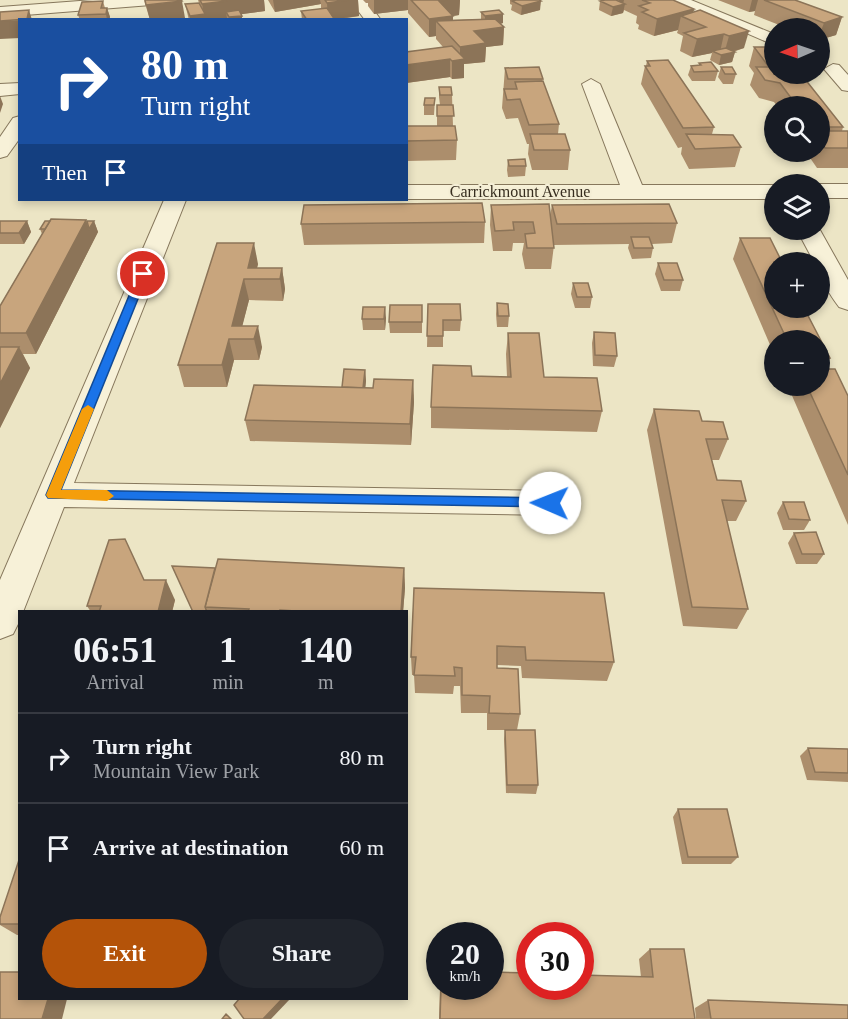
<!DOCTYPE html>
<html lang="en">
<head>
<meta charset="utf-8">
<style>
	body { margin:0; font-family:Georgia,serif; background:#20242c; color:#f1f3f6; height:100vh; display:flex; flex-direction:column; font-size:22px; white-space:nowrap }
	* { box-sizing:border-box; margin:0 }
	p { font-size:20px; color:#9ea1a6 }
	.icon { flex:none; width:33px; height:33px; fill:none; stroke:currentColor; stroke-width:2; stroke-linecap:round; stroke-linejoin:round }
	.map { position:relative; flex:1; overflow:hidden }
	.details { position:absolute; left:18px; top:610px; width:390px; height:390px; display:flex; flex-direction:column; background:#171b24; border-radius:0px; box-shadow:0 3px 9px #0003 }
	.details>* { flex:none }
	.banner { position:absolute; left:18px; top:18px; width:390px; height:183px; border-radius:0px; box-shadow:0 3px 9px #0003; background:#1a4fa0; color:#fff; overflow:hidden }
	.needle { width:39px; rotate:268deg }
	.tools { position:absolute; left:764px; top:18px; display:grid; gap:12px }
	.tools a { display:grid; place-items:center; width:66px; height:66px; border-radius:50%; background:#171b24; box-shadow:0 3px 9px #0003; font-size:30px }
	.speed { position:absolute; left:426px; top:922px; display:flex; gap:12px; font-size:30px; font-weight:700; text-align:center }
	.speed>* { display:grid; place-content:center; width:78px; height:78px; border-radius:50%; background:#171b24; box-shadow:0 3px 9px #0003; line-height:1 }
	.speed small { font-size:15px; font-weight:400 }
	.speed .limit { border:9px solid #d22; background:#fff; color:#111 }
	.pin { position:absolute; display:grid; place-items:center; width:51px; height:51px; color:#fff; margin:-26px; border:3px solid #fff; border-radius:50%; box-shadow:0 2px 6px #0007 }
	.me { position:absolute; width:66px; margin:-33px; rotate:271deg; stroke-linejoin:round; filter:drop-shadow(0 0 4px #0008) }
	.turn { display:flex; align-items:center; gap:21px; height:126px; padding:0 24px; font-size:27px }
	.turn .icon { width:78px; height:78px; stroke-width:2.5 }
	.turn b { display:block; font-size:42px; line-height:51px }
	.then { display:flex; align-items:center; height:57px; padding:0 24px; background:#0003; gap:12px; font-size:22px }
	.eta { display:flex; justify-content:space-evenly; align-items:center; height:102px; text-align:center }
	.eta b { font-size:36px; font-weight:800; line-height:42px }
	.action { display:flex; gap:12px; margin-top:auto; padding:12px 24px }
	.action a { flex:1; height:69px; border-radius:36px; background:#b45309; color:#fff; font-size:24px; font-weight:800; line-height:69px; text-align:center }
	.action a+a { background:#20242c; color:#f1f3f6 }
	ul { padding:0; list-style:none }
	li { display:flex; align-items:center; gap:18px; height:90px; padding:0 24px; border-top:2px solid #363941 }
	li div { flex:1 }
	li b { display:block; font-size:22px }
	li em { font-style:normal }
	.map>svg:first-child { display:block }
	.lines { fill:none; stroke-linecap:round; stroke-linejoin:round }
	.minor-casing { stroke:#86775c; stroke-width:2 }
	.minor { fill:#f7f1d8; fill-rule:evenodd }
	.wall { fill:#ac8e6c }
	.shaded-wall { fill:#8c7458 }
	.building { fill:#c8a57d; stroke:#8c7458; stroke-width:1.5 }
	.route { fill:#1a73e8; stroke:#114b97; stroke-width:1.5 }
	.slow { fill:#f59e0b }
	.labels { text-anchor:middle; stroke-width:4.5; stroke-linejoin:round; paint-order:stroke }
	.far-street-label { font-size:16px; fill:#372d1f; stroke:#f4eed5 }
</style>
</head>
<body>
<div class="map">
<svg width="848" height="1019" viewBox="0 0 848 1019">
	<rect width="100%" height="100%" fill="#ece5c5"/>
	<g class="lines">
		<!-- minor casing -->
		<g class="minor-casing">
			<g id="minor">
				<path d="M93 0H159L151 5 0 17V7Z"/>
				<path d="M350 0H366L381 20H365Z"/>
				<path d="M670 0H691L774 34V45Z"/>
				<path d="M833 64 839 65 848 75V91L842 90 824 69Z"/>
				<path d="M591 79 600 84 642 185H774V199H406V185H620L582 84Z"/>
				<path d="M20 83V94L0 96V84Z"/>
				<path d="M20 116V138L7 156 0 158V137L13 118Z"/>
				<rect x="819" y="184" width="29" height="14"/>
				<path d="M164 200H186L74 483 550 491 562 494 566 503 562 512 550 515 64 507 23 612H20V620L13 634 0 639V580Z"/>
				<path d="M797 230H820L848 280V310L839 307C830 295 819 278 819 262H814Z"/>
			</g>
		</g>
		<!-- minor -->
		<use href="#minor" class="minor"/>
	</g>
	<!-- wall -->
	<g class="wall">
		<path d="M144 0 185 18 171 20H150Z"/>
		<path d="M198 0H264L265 11 241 14 242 20H228L227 18 219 20H189L185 4 199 3Z"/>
		<path d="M268 0H358L359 16 335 20H302L301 11 321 9V4L275 12Z"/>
		<path d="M363 0H460L459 15 453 16V20L481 19V12L503 14V23L501 24 504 27 503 45 486 47 485 62 464 64V78L452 79 450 77 406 83V52L443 47 436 39V36L429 37 408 13V10L374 14 368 6V3H366Z"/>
		<path d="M510 0H539L540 10 521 15 511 10 512 5 510 4Z"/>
		<path d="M600 0H673L693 12 700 10 744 48 733 52H735L732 62 719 65 710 60 712 53 692 57 680 51 683 36 677 33 678 30 654 36 638 29 639 25 636 23 637 16 624 10 623 13 611 16 599 10 600 1H602Z"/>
		<path d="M718 0H795L842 17 836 35 819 40V28H787L754 15 755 11 749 12Z"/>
		<path d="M103 1 105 8H107L110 17 109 20H80L78 15Z"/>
		<path d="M754 47 843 127 842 131H848V168H817L806 152H819V106H777L774 102 759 98 750 85 754 73 749 66Z"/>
		<path d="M647 61 714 127 712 134 741 147 735 167 689 169 681 154 682 147 678 148 641 84 645 66H646Z"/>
		<path d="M699 63 718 71 715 81H692L688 75 691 66H699Z"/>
		<path d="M721 67 736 74 733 84H723L718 77Z"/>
		<path d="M505 68 543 79 542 81 559 124 558 134 570 150 568 170H532L528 154 529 144H527L518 118 506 119 502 108Z"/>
		<path d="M439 87 452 95 453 126 457 140 456 160 406 161V126H437V105H440L439 97Z"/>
		<path d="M435 98 434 115H424V105Z"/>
		<path d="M508 160 526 166 525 176 508 177 507 170Z"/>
		<path d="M491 205 550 216 552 205 677 223 672 243 652 244 653 248 651 258 632 259 628 248 629 244 554 245 551 269H525L522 254 524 243H513L512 251H493L490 225Z"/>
		<path d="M0 221H27L31 232 24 244H0Z"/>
		<path d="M87 221H94L98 232 36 354H23L30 368 0 428V306L42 234 40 229Z"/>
		<path d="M485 222 484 243 304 245 301 224Z"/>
		<path d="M740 238H770L782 262H774V308H804L830 358 824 369H835L848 396V525L790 391 792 386H819V340H774V354L733 259Z"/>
		<path d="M217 243 258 264 257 268H282L285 289 283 301 249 300 242 326 262 347 259 360H234L227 387H184L178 365Z"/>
		<path d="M658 263 683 280 680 291H661L655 274Z"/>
		<path d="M573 283 592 297 590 308H575L571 294Z"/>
		<path d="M497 303 509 316 508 327H497L496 314Z"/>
		<path d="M428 304 461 320 460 331H443V347H427Z"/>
		<path d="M422 305V333H390L389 322Z"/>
		<path d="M386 318 385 330H363L362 319Z"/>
		<path d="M594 332 617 356 614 367 593 366 592 343Z"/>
		<path d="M508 333 544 377 602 411 597 432 431 428V407L472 376 507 377 506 354Z"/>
		<path d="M365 370 366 381 365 388H373L413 380 414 402 411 445 250 441 245 420 342 387Z"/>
		<path d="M654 409 702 421 728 439 719 460H712L717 480 746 501 736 521H727L748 609 737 629 683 626 647 430Z"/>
		<path d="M783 502 810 520 804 530H783L777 513Z"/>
		<path d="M794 533 824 554 817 564H796L788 543Z"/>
		<path d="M215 568H404L405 588 403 612H192Z"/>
		<path d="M144 580 175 600 172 612H91L87 606Z"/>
		<path d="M414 588 614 662 607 681 522 678 521 666 497 665V668L520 714 517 730 538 785 536 794 506 793 504 739 505 730H487V713H461L460 686H454L453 694 415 693 414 675H412L411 657Z"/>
		<path d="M808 748 848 749V782L807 780 800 756Z"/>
		<path d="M678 809 738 857 731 864H682L673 817Z"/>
		<path d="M20 857V935H17L0 925V917Z"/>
		<path d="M650 949 695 1019H439L440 987H490L641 977 639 959Z"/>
		<path d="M708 1000 848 1019H696L695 1008Z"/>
	</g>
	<!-- shaded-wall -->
	<g class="shaded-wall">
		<path d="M225 0H264L265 11 228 16 226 12 227 18 219 20H190V16L204 14 202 4Z"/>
		<path d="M273 0H320L321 4 275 12Z"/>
		<path d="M348 0H358L359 16 328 20 327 3Z"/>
		<path d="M374 0H408V10L374 14Z"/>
		<path d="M447 0H460L459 15 453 16V33L436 21V36L429 37V19L439 1Z"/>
		<path d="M619 0H624L623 4H625L623 13 611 16 613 7 618 6Z"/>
		<path d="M752 0H758L755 11 749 12Z"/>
		<path d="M182 1 185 18 171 20H150L146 5Z"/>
		<path d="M541 1 540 10 521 15 522 6Z"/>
		<path d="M107 8 110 17 109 20H107L106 14Z"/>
		<path d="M694 9 691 20 681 16 678 30 654 36 657 19Z"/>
		<path d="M29 10 32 20H22Z"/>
		<path d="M503 14V23L485 25V16Z"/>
		<path d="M242 16V20H230L229 17Z"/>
		<path d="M842 17 836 35 819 40V36L824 23Z"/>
		<path d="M20 20V38L0 39V21Z"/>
		<path d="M504 27 503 45 486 47 485 62 464 64V78L452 79V61L460 60V47L474 31Z"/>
		<path d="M749 31 744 48 724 54 729 36Z"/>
		<path d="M724 34 720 52 712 51V53L692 57 697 39Z"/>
		<path d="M735 52 732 62 719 65 721 55Z"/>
		<path d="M450 59V77L406 83V65Z"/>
		<path d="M0 96 3 104 0 113Z"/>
		<path d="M86 220 89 230 94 221 98 232 36 354 26 333Z"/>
		<path d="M27 221 31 232 24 244 19 233Z"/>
		<path d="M254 243 258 264 254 279 248 268Z"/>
		<path d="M282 268 285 289 283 301 280 279Z"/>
		<path d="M244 279 249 300 239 339 232 326Z"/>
		<path d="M385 307 386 318 385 330 384 319Z"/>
		<path d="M258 326 262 347 259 360 254 339Z"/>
		<path d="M229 339 234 360 227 387 222 365Z"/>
		<path d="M19 347 30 368 0 428V384Z"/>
		<path d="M365 370 366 381 364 401 363 390Z"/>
		<path d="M413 380 414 402 411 445 410 424Z"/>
		<path d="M404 568 405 588 403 612H401Z"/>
		<path d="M166 580 175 600 172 612H158Z"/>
		<path d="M48 999H67L62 1019H42Z"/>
		<path d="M282 999H290L271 1019H263Z"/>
	</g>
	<!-- building -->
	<g class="building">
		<path d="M145 0H181L182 1 146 5Z"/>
		<path d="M200 0H225L226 1 202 4Z"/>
		<path d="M325 0H348L327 3Z"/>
		<path d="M411 0H447L439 1 453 16 429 19Z"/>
		<path d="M516 0H539L541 1 522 6 512 1Z"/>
		<path d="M605 0H616L625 4 613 7 600 1Z"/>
		<path d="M642 0H673L694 9 657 19 642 12 648 10 639 6 650 3Z"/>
		<path d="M764 0H795L842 17 824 23Z"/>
		<path d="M103 1 101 8H107L106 14 78 15 82 2Z"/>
		<path d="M199 3 205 14 190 16 185 4Z"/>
		<path d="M327 8 335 20H307L301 11Z"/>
		<path d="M29 10 27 19 0 21V12Z"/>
		<path d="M239 10 242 16 229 17 226 12Z"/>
		<path d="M499 10 503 14 485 16 481 12Z"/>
		<path d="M700 10 749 31 729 36 724 34 697 39 684 33 706 27 681 16Z"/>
		<path d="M495 19 504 27 474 31 486 43 460 47 436 21Z"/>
		<path d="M452 46 465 59 452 61 450 59 406 65V52Z"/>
		<path d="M754 47H774V74H801L843 127H819V106H797L780 83 765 80 756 67H769Z"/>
		<path d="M726 48 735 52 721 55 712 51Z"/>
		<path d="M668 60 714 127 683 128 645 66H650L647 61Z"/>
		<path d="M711 62 718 71 694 72 691 66 701 65 699 63Z"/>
		<path d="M539 67 543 79H508L505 68Z"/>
		<path d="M721 67H732L736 74H725Z"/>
		<path d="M543 81 559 124 529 125 520 99 507 100 504 89H517L515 82Z"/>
		<path d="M439 87H451L452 95H440Z"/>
		<path d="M425 98H435L434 105H424Z"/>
		<path d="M437 105H453L454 116H437Z"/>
		<path d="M406 126H455L457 140 406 141Z"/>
		<path d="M819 131H848V148H825L819 139Z"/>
		<path d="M530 134H565L570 150H534Z"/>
		<path d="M686 134 733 135 741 147 695 149Z"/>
		<path d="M525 159 526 166H509L508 160Z"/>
		<path d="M482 203 485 222 301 224 304 205Z"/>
		<path d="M549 204 554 248H527L525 234 535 233 533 222H513L514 230 495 231 491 205Z"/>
		<path d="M669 204 677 223 557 224 552 205Z"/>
		<path d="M51 219 86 220 26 333H0V306Z"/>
		<path d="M0 221H27L19 233H0Z"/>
		<path d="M45 221H50L45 229H40Z"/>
		<path d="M87 221H94L89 229Z"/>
		<path d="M631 237H649L653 248H634Z"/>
		<path d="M740 238H770L782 262H774V308H804L830 358H819V340H787Z"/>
		<path d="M217 243H254L248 268H282L280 279H244L232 326H258L254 339H229L222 365H178Z"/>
		<path d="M658 263H677L683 280H664Z"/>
		<path d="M573 283H588L592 297H577Z"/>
		<path d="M497 303 508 304 509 316H498Z"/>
		<path d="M428 304H460L461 320H443V336H427Z"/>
		<path d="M390 305H422V322H389Z"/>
		<path d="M363 307H385L384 319H362Z"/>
		<path d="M594 332 615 333 617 356 595 355Z"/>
		<path d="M508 333H539L544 377 597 378 602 411 431 407 433 365 471 366 472 376 511 377Z"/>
		<path d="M0 347H19L0 384Z"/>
		<path d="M344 369 365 370 363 388 342 387Z"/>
		<path d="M819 369H835L848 396V475L807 386H819Z"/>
		<path d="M374 379 413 380 410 424 245 420 254 385 373 388Z"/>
		<path d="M654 409 699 411 702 421 723 422 728 439H706L717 480 741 481 746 501 722 500 748 609 692 607Z"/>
		<path d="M783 502H804L810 520 789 519Z"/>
		<path d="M816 532 824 554H802L794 533Z"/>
		<path d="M125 539 144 580H166L158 612H99L101 606H87L109 540Z"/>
		<path d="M218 559 404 568 401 612H313L280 610V612H248L249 609 205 607Z"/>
		<path d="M172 566 215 568 205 607 207 612H193Z"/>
		<path d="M414 588 604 593 614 662 526 660 525 647 497 646V668L518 669 520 714 489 713 490 696 462 695V668L454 667 455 676 414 675 416 657H411Z"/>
		<path d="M505 730H535L538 785H507Z"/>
		<path d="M808 748 848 749V773L815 772Z"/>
		<path d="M678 809H727L738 857H688Z"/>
		<path d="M20 857V924H0V917Z"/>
		<path d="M650 949H684L695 1019H440L441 987H490V972L530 973V987H580V975L653 977Z"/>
		<path d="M0 972H20V999H48L42 1019H0Z"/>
		<path d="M239 999H282L263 1019H244L234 1005Z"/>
		<path d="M708 1000 848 1005V1019H711Z"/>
		<path d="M226 1014 231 1019H222Z"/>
	</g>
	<!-- route -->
	<path class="route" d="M143 271 148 274 61 490 550 498 557 503 555 507 48 498 46 495 138 274Z"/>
	<!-- slow -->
	<path class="slow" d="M88 405 94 409 61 490H107L114 496 107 501 48 498 46 495 82 409Z"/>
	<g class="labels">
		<!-- far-street labels -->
		<g class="far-street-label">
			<text x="520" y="197">Carrickmount Avenue</text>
		</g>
	</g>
</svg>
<div class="tools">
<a><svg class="needle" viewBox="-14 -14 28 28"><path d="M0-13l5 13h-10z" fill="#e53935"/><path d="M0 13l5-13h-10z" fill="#9ea1a6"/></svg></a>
<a><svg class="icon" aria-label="search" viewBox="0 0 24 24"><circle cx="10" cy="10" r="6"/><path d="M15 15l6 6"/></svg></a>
<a><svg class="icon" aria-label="layers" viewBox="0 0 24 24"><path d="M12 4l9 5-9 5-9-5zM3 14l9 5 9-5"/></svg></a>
<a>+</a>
<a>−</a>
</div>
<div class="speed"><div>20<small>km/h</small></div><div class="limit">30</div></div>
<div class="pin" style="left:143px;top:274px;background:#d93025"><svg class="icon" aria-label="arrive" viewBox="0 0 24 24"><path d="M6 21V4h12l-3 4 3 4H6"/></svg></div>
<svg class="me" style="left:550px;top:503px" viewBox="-20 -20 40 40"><circle r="19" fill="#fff"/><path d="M0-13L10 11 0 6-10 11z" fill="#1a73e8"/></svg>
<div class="banner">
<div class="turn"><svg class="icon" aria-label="right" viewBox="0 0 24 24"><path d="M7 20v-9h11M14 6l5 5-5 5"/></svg><div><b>80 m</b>Turn right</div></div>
<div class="then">Then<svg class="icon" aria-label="arrive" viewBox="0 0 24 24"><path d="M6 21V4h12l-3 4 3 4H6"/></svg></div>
</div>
<section class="details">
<div class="eta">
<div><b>06:51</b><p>Arrival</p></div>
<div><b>1</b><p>min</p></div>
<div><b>140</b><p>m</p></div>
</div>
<ul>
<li><svg class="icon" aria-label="right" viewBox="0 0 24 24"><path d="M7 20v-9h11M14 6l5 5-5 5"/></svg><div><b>Turn right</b><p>Mountain View Park</p></div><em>80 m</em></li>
<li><svg class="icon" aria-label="arrive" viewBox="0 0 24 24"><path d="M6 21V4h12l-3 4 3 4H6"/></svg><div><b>Arrive at destination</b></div><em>60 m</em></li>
</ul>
<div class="action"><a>Exit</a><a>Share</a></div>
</section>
</div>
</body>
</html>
